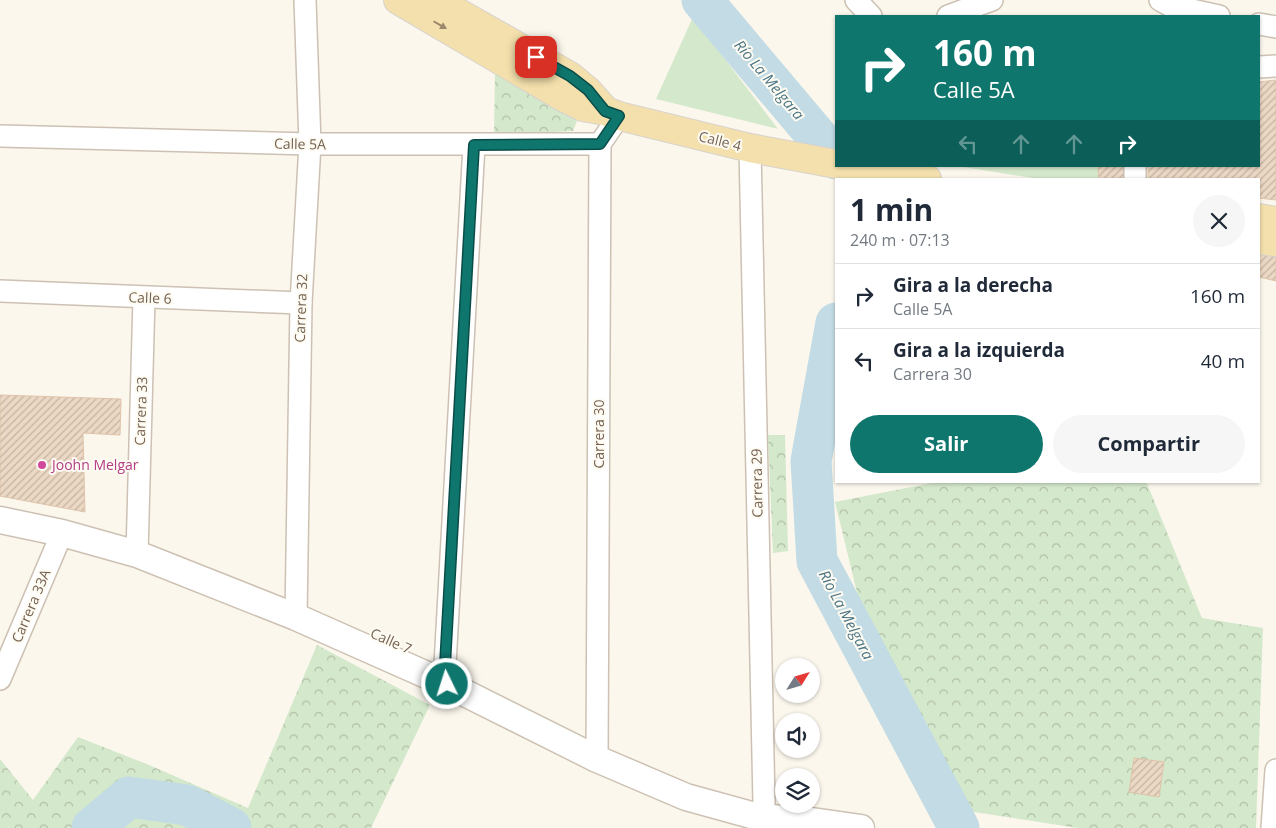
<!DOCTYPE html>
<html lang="es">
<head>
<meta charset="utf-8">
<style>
	body { margin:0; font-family:"Open Sans",sans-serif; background:#f6f6f7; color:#1f2937; height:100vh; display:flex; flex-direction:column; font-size:19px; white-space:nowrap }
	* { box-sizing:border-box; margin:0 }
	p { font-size:16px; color:#747a83 }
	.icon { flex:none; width:28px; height:28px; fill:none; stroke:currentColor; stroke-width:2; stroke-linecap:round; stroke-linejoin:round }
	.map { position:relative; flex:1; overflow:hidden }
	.side { position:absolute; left:835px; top:178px; width:425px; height:305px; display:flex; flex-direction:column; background:#fff; border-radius:0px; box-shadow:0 1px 4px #0004 }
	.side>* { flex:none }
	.hud { position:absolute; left:835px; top:15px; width:425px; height:152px; border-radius:0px; box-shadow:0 1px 4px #0004; background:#0f766e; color:#fff; overflow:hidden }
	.needle { width:32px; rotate:53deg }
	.buttons { position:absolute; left:775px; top:658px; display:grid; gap:10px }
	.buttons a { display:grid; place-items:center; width:45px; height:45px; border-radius:50%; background:#fff; box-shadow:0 1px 4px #0004; font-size:25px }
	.pin { position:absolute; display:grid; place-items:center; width:42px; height:42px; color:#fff; margin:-21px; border-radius:10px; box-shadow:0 2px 8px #0006 }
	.me { position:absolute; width:55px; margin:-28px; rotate:356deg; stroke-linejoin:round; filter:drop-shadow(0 0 4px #0008) }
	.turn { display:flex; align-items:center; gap:18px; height:105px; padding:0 15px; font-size:22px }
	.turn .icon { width:65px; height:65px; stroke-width:2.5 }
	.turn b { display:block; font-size:35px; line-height:42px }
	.lanes { display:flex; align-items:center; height:48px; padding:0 15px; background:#0003; justify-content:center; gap:25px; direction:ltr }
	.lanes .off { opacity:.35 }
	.round { display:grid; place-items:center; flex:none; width:52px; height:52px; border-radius:26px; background:#f6f6f7 }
	.summary { display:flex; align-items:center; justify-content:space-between; height:85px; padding:0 15px }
	h1 { font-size:30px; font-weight:700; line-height:38px }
	.action { display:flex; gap:10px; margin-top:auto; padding:10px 15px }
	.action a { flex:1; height:58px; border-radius:30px; background:#0f766e; color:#fff; font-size:20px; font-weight:700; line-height:58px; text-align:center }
	.action a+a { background:#f6f6f7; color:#1f2937 }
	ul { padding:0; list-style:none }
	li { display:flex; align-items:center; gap:15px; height:65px; padding:0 15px; border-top:1px solid #e0e1e3 }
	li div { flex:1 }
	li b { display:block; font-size:19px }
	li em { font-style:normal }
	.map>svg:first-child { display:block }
	.grass { fill:#d4e8cb }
	.forest { fill:url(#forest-crowns) }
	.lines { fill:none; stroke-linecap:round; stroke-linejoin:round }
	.river { stroke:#c2dbe4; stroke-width:41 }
	.building { fill:url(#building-hatch); stroke:#dfc3a8 }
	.minor-casing { stroke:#cdc1b3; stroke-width:24 }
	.tertiary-casing { stroke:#cdc1b3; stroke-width:29 }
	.primary-casing { stroke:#d8d3ce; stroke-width:30 }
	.minor { stroke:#fff; stroke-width:21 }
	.tertiary { stroke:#fff; stroke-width:26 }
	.primary { stroke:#f3e0ac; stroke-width:28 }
	.oneway { fill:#9b886c }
	.route-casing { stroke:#0a4d48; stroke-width:12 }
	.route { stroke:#0f766e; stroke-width:9 }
	.hotel-dot { fill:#d1479c; stroke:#fefbf3; stroke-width:2 }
	.labels { text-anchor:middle; stroke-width:4; stroke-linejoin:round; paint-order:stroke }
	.street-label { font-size:14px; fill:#756251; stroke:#fefbf3 }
	.hotel-label { font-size:14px; fill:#b23c85; stroke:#fefbf3; text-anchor:start }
	.water-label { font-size:15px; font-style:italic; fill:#4c7685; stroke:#fefbf3 }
</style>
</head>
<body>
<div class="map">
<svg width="1276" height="828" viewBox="0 0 1276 828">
	<defs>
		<pattern id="forest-crowns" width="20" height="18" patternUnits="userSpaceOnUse" patternTransform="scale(1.25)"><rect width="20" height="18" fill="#d4e8cb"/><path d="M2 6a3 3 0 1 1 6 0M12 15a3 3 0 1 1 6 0" fill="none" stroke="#b1bfa7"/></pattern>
		<pattern id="building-hatch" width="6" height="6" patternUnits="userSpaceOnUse" patternTransform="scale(1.25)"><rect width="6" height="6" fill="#ecd9c5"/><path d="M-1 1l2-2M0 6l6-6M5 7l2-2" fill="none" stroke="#c4b3a2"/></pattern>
	</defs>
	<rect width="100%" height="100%" fill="#fbf7ed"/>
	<!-- grass -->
	<g class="grass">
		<path d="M693 17 778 129 656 99Z"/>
		<path d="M957 166H1098L1099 179H1039Z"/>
	</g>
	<!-- forest -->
	<g class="forest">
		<path d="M495 72 577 121 573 131 494 135Z"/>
		<path d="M768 435H785L788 551 773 553Z"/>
		<path d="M942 481H1146L1202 618 1263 628 1256 828H1078L961 810 861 609 835 502Z"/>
		<path d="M317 645 430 705 371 828H0V759L33 800 78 737 149 765 248 808Z"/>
	</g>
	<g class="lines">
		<!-- river -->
		<g class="river">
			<path d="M702 0 836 159"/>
			<path d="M836 323 811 461 817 561 959 828"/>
			<path d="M92 828 129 797 187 805 231 828"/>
		</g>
	</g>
	<!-- building -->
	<g class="building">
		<path d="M1276 80V200L1259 198V179H1148V166H1259V82Z"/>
		<path d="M1098 166H1128L1129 179H1099Z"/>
		<path d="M1259 249 1276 252V281L1259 277Z"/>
		<path d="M0 395 121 399 120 435 83 433 85 512 0 496Z"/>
		<path d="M1134 758 1164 762 1159 797 1129 792Z"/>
	</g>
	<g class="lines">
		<!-- minor casing -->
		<g class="minor-casing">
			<g id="minor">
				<path d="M856 0 871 16"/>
				<path d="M1160 0 1169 5 1219 16"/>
				<path d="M948 16 992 0"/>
				<path d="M1259 24 1276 27"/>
				<path d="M1259 67 1276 66"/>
				<path d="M0 136 310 144H600"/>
				<path d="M750 148 764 803 762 818"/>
				<path d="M1135 179V166"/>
				<path d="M0 291 301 303"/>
				<path d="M137 554 144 298"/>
				<path d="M296 617 301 303 310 144 305 0"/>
				<path d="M0 679 62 533"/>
				<path d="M447 684 445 665 474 145"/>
				<path d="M597 759 600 144 619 116"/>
				<path d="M1272 828 1276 770"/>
			</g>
		</g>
		<!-- tertiary casing -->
		<g class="tertiary-casing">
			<path id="tertiary" d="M0 520 62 533 137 554 296 617 447 684 597 759 686 797 762 818 798 819 861 828"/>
		</g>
		<!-- primary casing -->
		<g class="primary-casing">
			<g id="primary">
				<path d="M398 0 561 96 583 107 605 111 619 116 750 148 836 164"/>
				<path d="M436 0 570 76 588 91 604 109"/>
				<path d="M848 166 927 179"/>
				<path d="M1259 218 1276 221"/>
				<path d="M1259 240 1276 242"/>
			</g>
		</g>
		<!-- minor -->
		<use href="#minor" class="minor"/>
		<!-- tertiary -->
		<use href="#tertiary" class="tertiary"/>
		<!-- primary -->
		<use href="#primary" class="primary"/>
	</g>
	<!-- one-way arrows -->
	<defs><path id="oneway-solid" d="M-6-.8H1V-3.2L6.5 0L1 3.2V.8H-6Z" transform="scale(1.25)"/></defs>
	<use class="oneway" href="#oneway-solid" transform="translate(440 25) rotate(30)"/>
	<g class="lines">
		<!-- route casing -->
		<g class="route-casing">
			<path id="route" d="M447 684 445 665 474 145 600 144 619 116 605 111 588 90 570 76 536 57"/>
		</g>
		<!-- route -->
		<use href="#route" class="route"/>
	</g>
	<!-- markers -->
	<circle class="hotel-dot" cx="42" cy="465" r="5"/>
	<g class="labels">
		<!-- street labels -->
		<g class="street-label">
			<text transform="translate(720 141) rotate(14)" y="5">Calle 4</text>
			<text transform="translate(300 144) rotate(1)" y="5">Calle 5A</text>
			<text transform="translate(150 298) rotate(2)" y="5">Calle 6</text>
			<text transform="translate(301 308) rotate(-88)" y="5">Carrera 32</text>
			<text transform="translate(141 411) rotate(-88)" y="5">Carrera 33</text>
			<text transform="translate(599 434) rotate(-90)" y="5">Carrera 30</text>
			<text transform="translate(757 483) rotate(-91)" y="5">Carrera 29</text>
			<text transform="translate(31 606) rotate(-67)" y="5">Carrera 33A</text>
			<text transform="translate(391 641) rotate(24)" y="5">Calle 7</text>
		</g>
		<!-- hotel labels -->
		<g class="hotel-label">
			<text x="52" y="470">Joohn Melgar</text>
		</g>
		<!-- water labels -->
		<g class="water-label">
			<text transform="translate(769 80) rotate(50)" y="5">Río La Melgara</text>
			<text transform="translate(846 615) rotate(62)" y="5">Río La Melgara</text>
		</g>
	</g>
</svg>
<div class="buttons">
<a><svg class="needle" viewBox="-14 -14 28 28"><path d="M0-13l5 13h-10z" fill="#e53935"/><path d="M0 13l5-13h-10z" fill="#747a83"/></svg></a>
<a><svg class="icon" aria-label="sound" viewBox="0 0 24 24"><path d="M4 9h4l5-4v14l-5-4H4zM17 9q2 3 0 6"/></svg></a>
<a><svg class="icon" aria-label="layers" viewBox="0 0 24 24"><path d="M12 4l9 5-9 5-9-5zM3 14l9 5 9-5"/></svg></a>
</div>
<div class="pin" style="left:536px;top:57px;background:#d93025"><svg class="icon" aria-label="arrive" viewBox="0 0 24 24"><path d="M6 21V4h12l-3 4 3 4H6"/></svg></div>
<svg class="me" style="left:447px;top:684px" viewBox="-20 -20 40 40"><circle r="17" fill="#0f766e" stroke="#fff" stroke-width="3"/><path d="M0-11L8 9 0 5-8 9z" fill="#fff"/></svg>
<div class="hud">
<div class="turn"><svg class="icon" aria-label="right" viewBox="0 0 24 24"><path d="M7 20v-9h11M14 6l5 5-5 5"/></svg><div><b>160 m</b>Calle 5A</div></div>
<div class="lanes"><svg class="icon off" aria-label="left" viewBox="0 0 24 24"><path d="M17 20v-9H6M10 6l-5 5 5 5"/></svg><svg class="icon off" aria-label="ahead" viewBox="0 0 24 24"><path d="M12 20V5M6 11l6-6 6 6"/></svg><svg class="icon off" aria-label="ahead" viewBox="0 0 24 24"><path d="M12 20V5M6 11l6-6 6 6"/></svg><svg class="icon" aria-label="right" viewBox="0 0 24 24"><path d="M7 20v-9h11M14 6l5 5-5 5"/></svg></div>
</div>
<section class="side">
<div class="summary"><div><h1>1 min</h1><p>240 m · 07:13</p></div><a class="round"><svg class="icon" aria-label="close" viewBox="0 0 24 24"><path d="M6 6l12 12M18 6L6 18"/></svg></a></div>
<ul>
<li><svg class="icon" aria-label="right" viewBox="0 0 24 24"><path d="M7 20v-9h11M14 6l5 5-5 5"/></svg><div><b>Gira a la derecha</b><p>Calle 5A</p></div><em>160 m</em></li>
<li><svg class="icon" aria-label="left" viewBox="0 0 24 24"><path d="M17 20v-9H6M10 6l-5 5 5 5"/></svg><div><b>Gira a la izquierda</b><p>Carrera 30</p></div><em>40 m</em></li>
</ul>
<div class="action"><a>Salir</a><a>Compartir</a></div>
</section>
</div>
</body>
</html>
